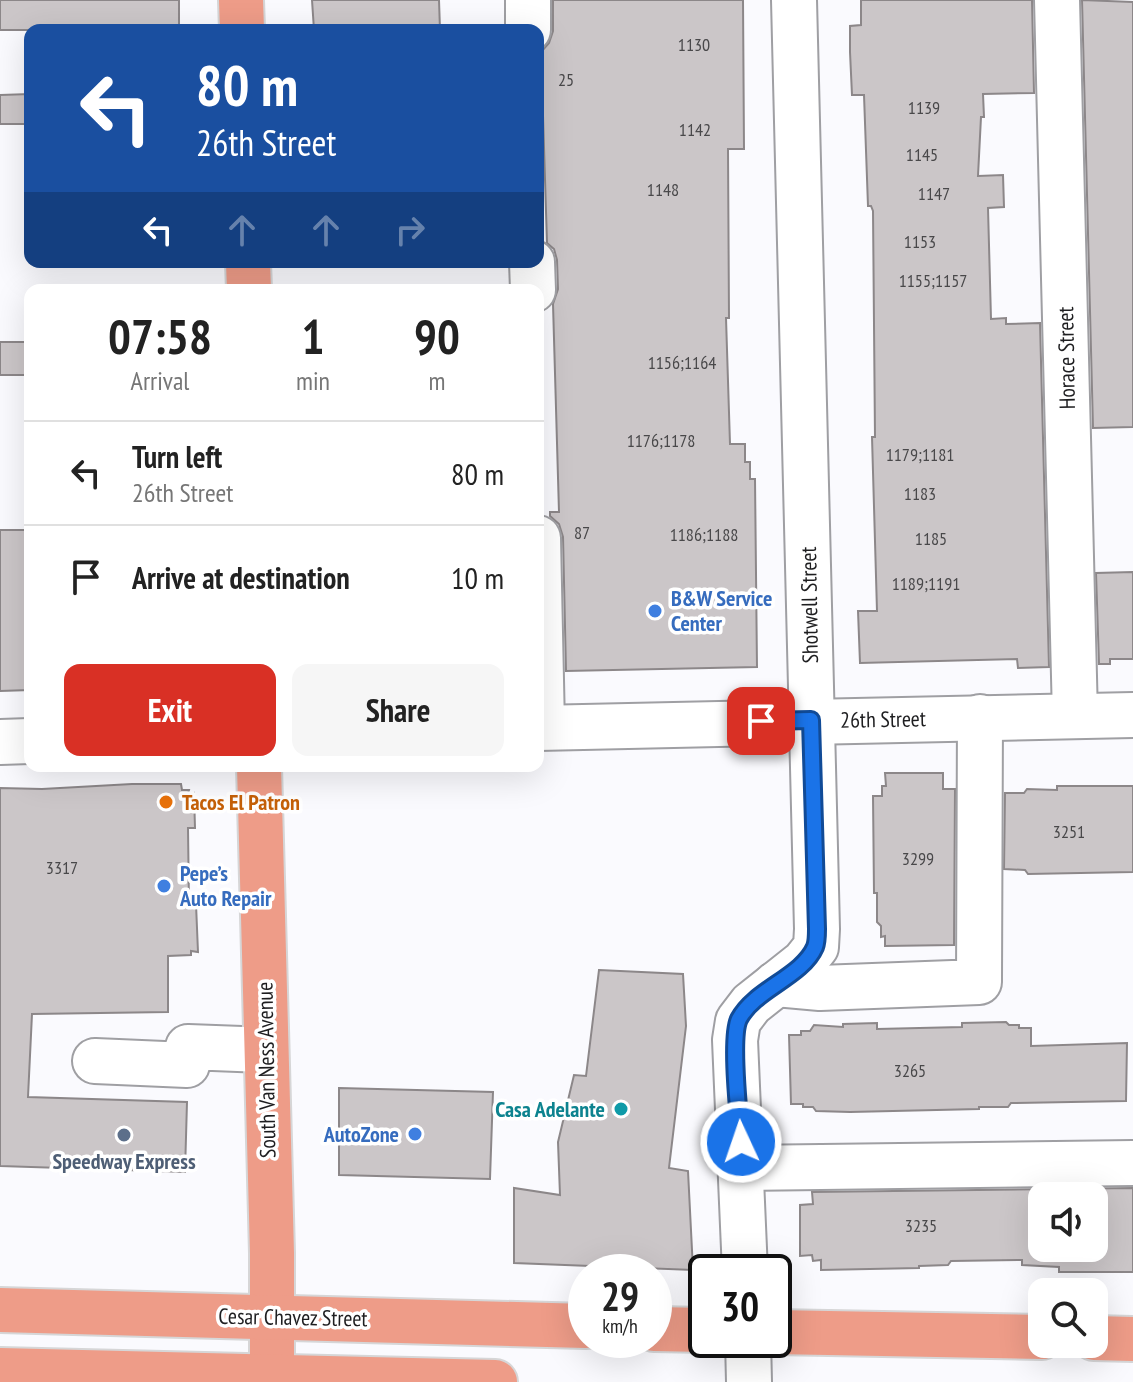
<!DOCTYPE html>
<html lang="en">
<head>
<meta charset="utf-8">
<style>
	body { margin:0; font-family:"PT Sans Narrow",sans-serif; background:#f6f6f6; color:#222; height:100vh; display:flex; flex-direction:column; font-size:30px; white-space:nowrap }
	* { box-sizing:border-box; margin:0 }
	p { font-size:26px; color:#767676 }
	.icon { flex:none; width:44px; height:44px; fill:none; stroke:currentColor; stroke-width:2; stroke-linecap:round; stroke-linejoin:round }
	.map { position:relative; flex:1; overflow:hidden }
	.drawer { position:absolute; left:24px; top:284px; width:520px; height:488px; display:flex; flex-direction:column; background:#fff; border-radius:16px; box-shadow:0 8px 32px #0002 }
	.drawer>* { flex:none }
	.hud { position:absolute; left:24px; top:24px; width:520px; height:244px; border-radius:16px; box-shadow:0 8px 32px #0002; background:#1a4fa0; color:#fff; overflow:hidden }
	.controls { position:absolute; left:1028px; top:1182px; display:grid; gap:16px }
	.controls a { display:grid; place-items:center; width:80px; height:80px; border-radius:16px; background:#fff; box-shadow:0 8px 32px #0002; font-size:40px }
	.speed { position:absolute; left:568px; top:1254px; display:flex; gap:16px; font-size:40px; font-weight:700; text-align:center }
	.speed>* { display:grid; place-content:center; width:104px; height:104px; border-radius:50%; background:#fff; box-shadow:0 8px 32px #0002; line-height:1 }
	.speed small { font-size:20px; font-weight:400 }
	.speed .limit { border:4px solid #111; border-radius:12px; background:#fff; color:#111 }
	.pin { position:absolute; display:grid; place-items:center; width:68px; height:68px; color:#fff; margin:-34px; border-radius:16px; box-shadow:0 4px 12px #0006 }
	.me { position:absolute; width:88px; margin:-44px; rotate:357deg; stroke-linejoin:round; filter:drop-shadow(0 0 6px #0008) }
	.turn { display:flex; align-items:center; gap:28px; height:168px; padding:0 40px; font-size:36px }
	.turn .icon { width:104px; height:104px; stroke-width:2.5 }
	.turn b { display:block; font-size:56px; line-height:68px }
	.lanes { display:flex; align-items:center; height:76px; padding:0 40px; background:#0003; justify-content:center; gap:40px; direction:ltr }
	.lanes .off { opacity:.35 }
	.eta { display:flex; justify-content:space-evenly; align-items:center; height:136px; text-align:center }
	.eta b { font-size:48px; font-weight:800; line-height:56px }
	.action { display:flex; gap:16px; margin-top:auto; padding:16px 40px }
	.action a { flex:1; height:92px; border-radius:16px; background:#d93025; color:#fff; font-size:32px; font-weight:800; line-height:92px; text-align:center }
	.action a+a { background:#f6f6f6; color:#222 }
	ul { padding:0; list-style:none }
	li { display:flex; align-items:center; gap:24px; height:104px; padding:0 40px; border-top:2px solid #e0e0e0 }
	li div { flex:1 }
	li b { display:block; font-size:30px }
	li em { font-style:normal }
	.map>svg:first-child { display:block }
	.building { fill:#cbc6c8; stroke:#8c8789; stroke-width:2; fill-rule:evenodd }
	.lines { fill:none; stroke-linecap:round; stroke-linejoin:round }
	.minor-casing { stroke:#9f9fa3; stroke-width:48 }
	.major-casing { stroke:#d6d6d7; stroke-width:48 }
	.minor { stroke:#fff; stroke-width:44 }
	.major { stroke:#ee9c88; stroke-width:44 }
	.route-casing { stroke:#114b97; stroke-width:20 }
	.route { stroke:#1a73e8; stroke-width:14 }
	.shop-dot { fill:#3f7fe0; stroke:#fff; stroke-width:3 }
	.food-dot { fill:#e8710a; stroke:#fff; stroke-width:3 }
	.culture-dot { fill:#0f9aa8; stroke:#fff; stroke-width:3 }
	.service-dot { fill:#5c6f8a; stroke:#fff; stroke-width:3 }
	.labels { text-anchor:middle; stroke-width:7; stroke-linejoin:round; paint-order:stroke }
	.number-label { font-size:18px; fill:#49484a }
	.street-label { font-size:22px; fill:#1e1e20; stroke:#fff }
	.shop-label { font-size:22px; font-weight:bold; fill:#366cbe; stroke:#fff; text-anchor:start }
	.food-label { font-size:22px; font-weight:bold; fill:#c56008; stroke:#fff; text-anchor:start }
	.culture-label { font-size:22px; font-weight:bold; fill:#0d838f; stroke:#fff; text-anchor:end }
	.service-label { font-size:22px; font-weight:bold; fill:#4e5e75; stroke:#fff }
</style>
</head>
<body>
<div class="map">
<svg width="1133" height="1382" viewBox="0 0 1133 1382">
	<rect width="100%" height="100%" fill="#fafafe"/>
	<!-- building -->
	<g class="building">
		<rect x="0" y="0" width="179" height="30"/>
		<path d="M312 0H439L440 30H314Z"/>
		<path d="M553 0H743L744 149H728L729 318H726L730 444H745V462H750V479H755L757 667 566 671 563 537 559 524 550 516V512H559L553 304 558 289 557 260 554 249 547 243 541 52 549 43 553 31Z"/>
		<path d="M861 0H1032L1034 93 983 94 984 117H981L978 176 1003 175 1004 207 988 208 991 319 1006 318V324L1040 323 1049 667 1018 668 1017 659 860 663 858 611H877L872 437H875L873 211 871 206H868L864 95H852L850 52V26L861 25Z"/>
		<path d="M1082 0 1133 2V427L1093 428Z"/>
		<path d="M30 94V124H0V95Z"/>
		<rect x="0" y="342" width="30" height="33"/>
		<path d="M0 530H30V690L0 691Z"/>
		<path d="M1133 572V659H1110V664H1099L1096 573Z"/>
		<path d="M885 773H943V789H955L954 945 885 946V936L881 937V926L877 922V893H874L873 796H882V786H886Z"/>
		<path d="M132 784H181L182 790H189L188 794 194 793 195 828H188L189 904H196L198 952 191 951V955L168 956V1012L32 1014 28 1097 187 1102 185 1172 0 1166V788L42 789Z"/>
		<path d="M1057 786H1133V872L1028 874 1025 870 1004 869 1005 793H1024L1027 789 1057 790Z"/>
		<path d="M599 970 683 974 686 1026 669 1168 688 1171 693 1270 514 1263V1188L560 1195 558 1142 574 1075 586 1076Z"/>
		<path d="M1006 1022 1009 1025H1019V1028H1031V1046L1127 1043 1126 1101 1011 1103 1008 1107H979V1109L850 1112 816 1111 813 1107H803V1104H791L789 1035H801V1031H810L814 1025 843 1027V1024L877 1023V1029L962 1027V1023Z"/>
		<path d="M339 1088 493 1092 490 1179 339 1175Z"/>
		<path d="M1133 1188V1272H1059V1267L1022 1265V1260L951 1261 948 1265 919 1266V1268L821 1270V1260L813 1261 812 1255 800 1256V1205L813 1204 812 1192ZM1042 1196H1094V1248H1042Z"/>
	</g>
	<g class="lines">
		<!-- minor casing -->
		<g class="minor-casing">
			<g id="minor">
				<path d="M528 0V30"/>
				<path d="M1057 0 1075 716"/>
				<path d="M532 262 533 290"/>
				<path d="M538 538 542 727"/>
				<path d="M538 728 1133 715"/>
				<path d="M0 742 30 741"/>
				<path d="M776 984 820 988 979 982 980 717"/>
				<path d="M95 1061 187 1065 188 1047 266 1050"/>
				<path d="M742 1168 1133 1163"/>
				<path d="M745 1272 735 1040 738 1021 751 1004 804 962 816 947 817 929 794 0"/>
				<path d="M748 1340 749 1382"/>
			</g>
		</g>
		<!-- major casing -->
		<g class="major-casing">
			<g id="major">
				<path d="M241 0 242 30"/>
				<path d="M248 262 249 290"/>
				<path d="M259 766 272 1253V1375"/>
				<path d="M0 1310 586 1326"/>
				<path d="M654 1329 706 1330"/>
				<path d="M774 1332 1042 1337"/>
				<path d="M1094 1338 1133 1339"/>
				<path d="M0 1370 495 1382"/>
			</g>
		</g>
		<!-- minor -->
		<use href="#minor" class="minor"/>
		<!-- major -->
		<use href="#major" class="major"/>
	</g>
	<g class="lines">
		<!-- route casing -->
		<g class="route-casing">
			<path id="route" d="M741 1142C739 1117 730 1038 739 1019 755 989 802 977 815 947 817 942 817 934 817 929L811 720 761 721"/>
		</g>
		<!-- route -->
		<use href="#route" class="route"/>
	</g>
	<!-- markers -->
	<g class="shop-dot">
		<circle cx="655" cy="611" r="8"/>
		<circle cx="164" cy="886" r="8"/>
		<circle cx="415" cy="1134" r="8"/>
	</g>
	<circle class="food-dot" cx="166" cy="802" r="8"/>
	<circle class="culture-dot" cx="621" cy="1109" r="8"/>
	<circle class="service-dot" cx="124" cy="1135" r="8"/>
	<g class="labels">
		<!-- number labels -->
		<g class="number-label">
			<text x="694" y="51">1130</text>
			<text x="566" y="86">25</text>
			<text x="924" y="114">1139</text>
			<text x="695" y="136">1142</text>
			<text x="922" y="161">1145</text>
			<text x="663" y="196">1148</text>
			<text x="934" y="200">1147</text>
			<text x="920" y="248">1153</text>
			<text x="933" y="287">1155;1157</text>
			<text x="682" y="369">1156;1164</text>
			<text x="661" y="447">1176;1178</text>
			<text x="920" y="461">1179;1181</text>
			<text x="920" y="500">1183</text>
			<text x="582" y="539">87</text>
			<text x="704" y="541">1186;1188</text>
			<text x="931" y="545">1185</text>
			<text x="926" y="590">1189;1191</text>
			<text x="1069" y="838">3251</text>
			<text x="918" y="865">3299</text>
			<text x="62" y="874">3317</text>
			<text x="910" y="1077">3265</text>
			<text x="921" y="1232">3235</text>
		</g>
		<!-- street labels -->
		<g class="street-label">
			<text transform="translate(1066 358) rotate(-91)" y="8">Horace Street</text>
			<text transform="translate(809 605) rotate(-91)" y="8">Shotwell Street</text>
			<text transform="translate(883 719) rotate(-1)" y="8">26th Street</text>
			<text transform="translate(266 1070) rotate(-91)" y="8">South Van Ness Avenue</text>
			<text transform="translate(293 1317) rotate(1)" y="8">Cesar Chavez Street</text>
		</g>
		<!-- shop labels -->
		<g class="shop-label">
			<text x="671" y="606">B&amp;W Service<tspan x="671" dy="25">Center</tspan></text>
			<text x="180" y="881">Pepe’s<tspan x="180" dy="25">Auto Repair</tspan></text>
			<text x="399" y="1142" text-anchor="end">AutoZone</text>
		</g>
		<!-- food labels -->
		<g class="food-label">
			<text x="182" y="810">Tacos El Patron</text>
		</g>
		<!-- culture labels -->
		<g class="culture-label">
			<text x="605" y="1117">Casa Adelante</text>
		</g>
		<!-- service labels -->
		<g class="service-label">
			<text x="124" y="1169">Speedway Express</text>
		</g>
	</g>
</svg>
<div class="controls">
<a><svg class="icon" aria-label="sound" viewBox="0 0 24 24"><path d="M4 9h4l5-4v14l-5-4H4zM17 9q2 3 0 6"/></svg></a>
<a><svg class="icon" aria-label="search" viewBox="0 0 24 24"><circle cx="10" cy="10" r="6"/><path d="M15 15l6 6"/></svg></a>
</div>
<div class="speed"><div>29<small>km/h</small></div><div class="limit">30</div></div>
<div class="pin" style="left:761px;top:721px;background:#d93025"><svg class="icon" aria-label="arrive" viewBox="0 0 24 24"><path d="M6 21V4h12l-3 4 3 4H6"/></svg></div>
<svg class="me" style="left:741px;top:1142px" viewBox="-20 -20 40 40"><circle r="17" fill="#1a73e8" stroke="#fff" stroke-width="3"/><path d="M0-11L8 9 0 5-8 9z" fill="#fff"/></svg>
<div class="hud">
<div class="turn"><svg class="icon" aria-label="left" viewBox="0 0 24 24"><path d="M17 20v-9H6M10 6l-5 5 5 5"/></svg><div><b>80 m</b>26th Street</div></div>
<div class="lanes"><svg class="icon" aria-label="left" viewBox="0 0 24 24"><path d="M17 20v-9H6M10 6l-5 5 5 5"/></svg><svg class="icon off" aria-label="ahead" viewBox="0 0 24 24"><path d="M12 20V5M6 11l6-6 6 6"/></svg><svg class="icon off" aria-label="ahead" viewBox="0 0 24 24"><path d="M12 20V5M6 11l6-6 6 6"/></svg><svg class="icon off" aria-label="right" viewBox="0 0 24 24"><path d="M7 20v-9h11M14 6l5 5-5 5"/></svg></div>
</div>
<section class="drawer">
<div class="eta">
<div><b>07:58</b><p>Arrival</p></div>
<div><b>1</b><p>min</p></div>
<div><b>90</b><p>m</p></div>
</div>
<ul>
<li><svg class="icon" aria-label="left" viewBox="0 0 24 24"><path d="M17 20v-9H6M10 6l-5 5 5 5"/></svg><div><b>Turn left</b><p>26th Street</p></div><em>80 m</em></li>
<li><svg class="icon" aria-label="arrive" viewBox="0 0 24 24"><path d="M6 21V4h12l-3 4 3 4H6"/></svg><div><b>Arrive at destination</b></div><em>10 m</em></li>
</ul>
<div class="action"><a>Exit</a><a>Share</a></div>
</section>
</div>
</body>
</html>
